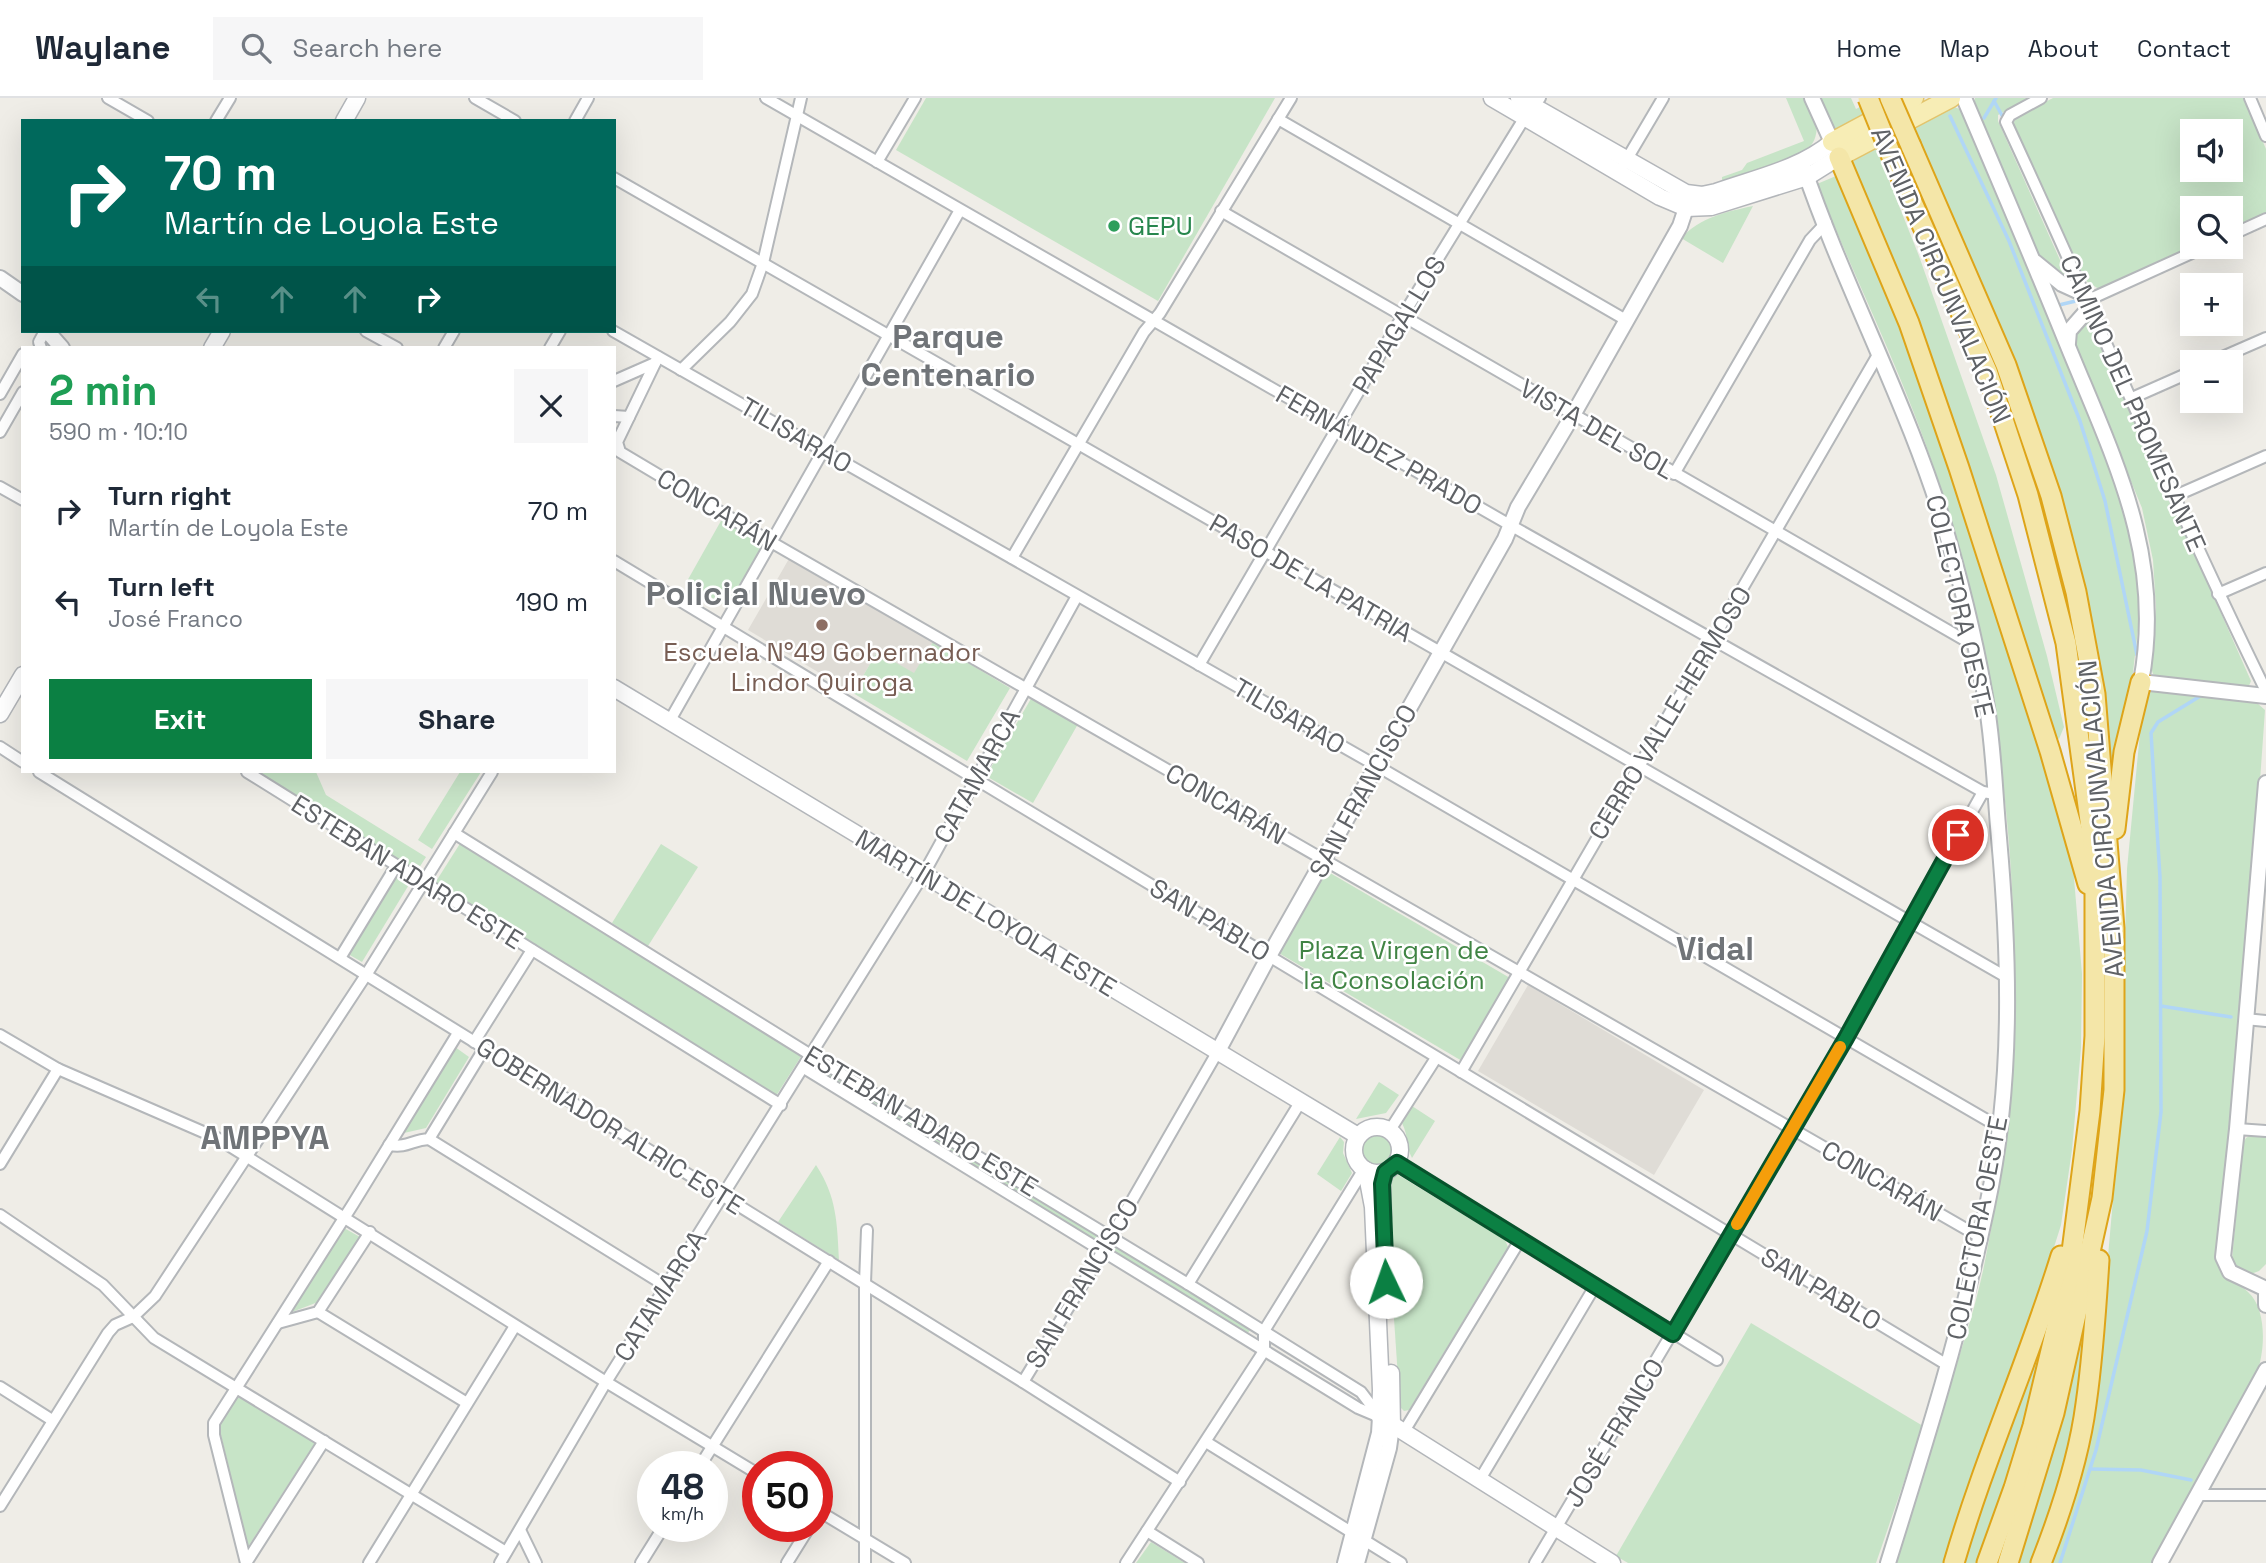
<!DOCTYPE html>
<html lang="en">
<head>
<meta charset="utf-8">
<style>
	body { margin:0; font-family:"Space Grotesk",sans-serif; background:#f6f6f7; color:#1f2937; height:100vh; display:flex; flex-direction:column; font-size:26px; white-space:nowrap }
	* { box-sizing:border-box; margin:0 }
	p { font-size:23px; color:#747a83 }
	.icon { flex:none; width:38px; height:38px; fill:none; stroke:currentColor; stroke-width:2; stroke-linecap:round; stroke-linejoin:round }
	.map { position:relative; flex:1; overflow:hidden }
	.side { position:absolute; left:21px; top:248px; width:595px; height:427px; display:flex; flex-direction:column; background:#fff; border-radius:0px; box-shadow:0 7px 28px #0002 }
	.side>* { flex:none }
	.hud { position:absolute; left:21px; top:21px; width:595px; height:214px; border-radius:0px; box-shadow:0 7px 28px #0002; background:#00695c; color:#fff; overflow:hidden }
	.controls { position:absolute; left:2180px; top:21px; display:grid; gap:14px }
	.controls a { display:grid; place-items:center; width:63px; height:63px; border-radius:0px; background:#fff; box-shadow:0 7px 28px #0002; font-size:35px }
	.speed { position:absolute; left:637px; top:1353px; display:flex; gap:14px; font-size:35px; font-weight:700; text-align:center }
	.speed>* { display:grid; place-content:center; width:91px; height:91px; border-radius:50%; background:#fff; box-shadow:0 7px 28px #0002; line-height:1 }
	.speed small { font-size:18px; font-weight:400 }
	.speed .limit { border:10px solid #d22; background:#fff; color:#111 }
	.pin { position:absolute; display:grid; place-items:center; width:60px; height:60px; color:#fff; margin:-30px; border:4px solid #fff; border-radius:50%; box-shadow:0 2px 7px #0007 }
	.me { position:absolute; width:77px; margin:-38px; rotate:357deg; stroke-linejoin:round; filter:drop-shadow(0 0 5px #0008) }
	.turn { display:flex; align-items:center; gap:24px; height:147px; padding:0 28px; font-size:32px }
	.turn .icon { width:91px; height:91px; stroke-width:2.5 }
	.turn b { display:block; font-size:49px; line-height:60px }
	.lanes { display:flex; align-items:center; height:66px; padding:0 28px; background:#0003; justify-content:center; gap:35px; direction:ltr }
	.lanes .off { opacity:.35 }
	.round { display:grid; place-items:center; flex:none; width:74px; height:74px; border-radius:0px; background:#f6f6f7 }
	.headline { display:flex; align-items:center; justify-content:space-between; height:119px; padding:0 28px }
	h1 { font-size:42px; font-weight:700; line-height:52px; color:#1e9e55 }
	.button { display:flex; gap:14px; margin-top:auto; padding:14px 28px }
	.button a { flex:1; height:80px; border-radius:0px; background:#0b8043; color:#fff; font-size:28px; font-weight:700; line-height:80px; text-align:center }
	.button a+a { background:#f6f6f7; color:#1f2937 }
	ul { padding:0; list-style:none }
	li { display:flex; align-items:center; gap:21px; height:91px; padding:0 28px }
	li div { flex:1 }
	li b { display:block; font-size:26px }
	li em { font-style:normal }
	header { display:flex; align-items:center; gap:42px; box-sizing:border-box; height:98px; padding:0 35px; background:#fff; border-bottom:2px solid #e0e1e3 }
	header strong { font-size:33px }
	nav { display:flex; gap:38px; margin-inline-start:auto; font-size:24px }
	.search { width:490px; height:63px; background:#f6f6f7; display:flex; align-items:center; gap:18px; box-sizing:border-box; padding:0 24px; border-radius:0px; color:#747a83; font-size:26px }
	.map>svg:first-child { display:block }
	.education { fill:#dfdcd6 }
	.green { fill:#c7e4c7; fill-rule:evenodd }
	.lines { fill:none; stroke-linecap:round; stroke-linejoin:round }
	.stream { stroke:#b0d6f6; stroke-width:3.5 }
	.minor-casing { stroke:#b4b7ba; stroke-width:14 }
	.tertiary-casing { stroke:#b4b7ba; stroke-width:18 }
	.secondary-casing { stroke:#b3b6ba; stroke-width:19 }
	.primary-casing { stroke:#e3c46c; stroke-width:21 }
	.trunk-casing { stroke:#dea419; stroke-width:23 }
	.minor { stroke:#fff; stroke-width:10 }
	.tertiary { stroke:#fff; stroke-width:14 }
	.secondary { stroke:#fff; stroke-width:16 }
	.primary { stroke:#f7edb5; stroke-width:18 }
	.trunk { stroke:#f4e6a8; stroke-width:19 }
	.trunk-bridge-casing { stroke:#dea419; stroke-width:23; stroke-linecap:butt }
	.trunk-bridge { stroke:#f4e6a8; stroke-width:19 }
	.route-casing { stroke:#07532c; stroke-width:18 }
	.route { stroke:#0b8043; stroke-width:12 }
	.slow { stroke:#f59e0b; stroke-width:12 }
	.leisure-dot { fill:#2e9e5b; stroke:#fff; stroke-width:2.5 }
	.education-dot { fill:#8d6e63; stroke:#fff; stroke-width:2.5 }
	.labels { text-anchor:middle; stroke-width:5; stroke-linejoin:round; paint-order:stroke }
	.leisure-label { font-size:26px; fill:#27864d; stroke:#fff; text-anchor:start }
	.street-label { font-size:26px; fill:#5f6266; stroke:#fff }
	.education-label { font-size:26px; fill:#785e54; stroke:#fff }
	.park-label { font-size:26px; fill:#408444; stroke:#fff }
	.district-label { font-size:33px; font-weight:bold; fill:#707478; stroke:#fff }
</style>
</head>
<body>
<header>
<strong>Waylane</strong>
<div class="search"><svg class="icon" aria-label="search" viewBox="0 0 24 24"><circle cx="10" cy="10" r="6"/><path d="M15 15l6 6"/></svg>Search here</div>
<nav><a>Home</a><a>Map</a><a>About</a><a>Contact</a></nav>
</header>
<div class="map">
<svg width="2266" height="1465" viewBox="0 0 2266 1465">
	<rect width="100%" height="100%" fill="#efede7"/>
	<!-- education -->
	<g class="education">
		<path d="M790 459 933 544 914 576 877 554 853 595 748 532Z"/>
		<path d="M1528 887 1704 992 1654 1077 1478 973Z"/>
	</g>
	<!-- green -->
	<g class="green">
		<path d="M926 0H1275L1158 203 896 52Z"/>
		<path d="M1786 0H1804C1808 10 1819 25 1816 36 1811 67 1747 77 1722 84V79L1742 72 1747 65 1804 43Z"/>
		<path d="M1818 0H1851L1856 11 1878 0H1904L1837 32 1830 27Z"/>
		<path d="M1975 0H2030L1998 17V23L2068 180 2065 184 2042 166 1975 8Z"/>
		<path d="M2053 0H2244L2266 51V116L2231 131V110H2193V149L2099 191 2083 181 2013 27 2016 19ZM2193 33H2231V72H2193Z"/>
		<path d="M1952 8 1962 12 2103 346 2129 419 2140 515 2131 591 2109 725 2102 597 2029 309 1998 225 1943 99 1915 42 1880 60 1919 158 1996 377 2047 558 2064 629 2059 641 2051 637 1909 201 1852 66 1855 57Z"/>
		<path d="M1836 78 1845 84 1870 157 1909 252 1975 445 2028 608 2073 768 2082 876 2081 950 2072 1052 2061 1127 2031 1222 2003 1294 1951 1465H1894C1912 1416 1926 1365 1941 1315 1957 1265 1975 1214 1985 1163 2036 915 2018 655 1947 412 1915 299 1860 194 1817 86Z"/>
		<path d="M1753 108 1723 165 1681 140C1701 119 1725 114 1753 108Z"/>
		<path d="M2085 221 2093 225 2251 583 2248 590 2161 580 2153 576 2150 566 2156 510 2153 462 2142 410 2072 240Z"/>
		<path d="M722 421 764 445 728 509 686 485Z"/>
		<path d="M933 544 1010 590 967 663 853 595 877 554 914 575Z"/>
		<path d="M2153 592 2257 605 2265 612 2225 1179C2233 1184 2242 1188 2248 1194 2266 1210 2265 1247 2259 1268L2154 1465H2051L2078 1382 2094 1319 2120 1021 2127 771 2143 603 2148 593Z"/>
		<path d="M1032 599 1078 626 1033 705 986 678Z"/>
		<path d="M257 674H316L326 697 426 759 417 773Z"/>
		<path d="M460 674H481L432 751 418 742Z"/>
		<path d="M461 744 802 957 776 998 435 785Z"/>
		<path d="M661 746 698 769 648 848 612 825Z"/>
		<path d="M399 772 413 780 362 864 348 856Z"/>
		<path d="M1325 772 1510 880 1462 963 1277 854Z"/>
		<path d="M455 949 469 959 426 1030 404 1035Z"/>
		<path d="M816 965 1098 1136 1095 1143 812 971Z"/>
		<path d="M1379 984 1399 997 1386 1015 1356 1021Z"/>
		<path d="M1412 1008 1435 1023 1412 1060C1405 1047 1409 1039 1402 1025Z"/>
		<circle cx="1377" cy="1051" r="18"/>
		<path d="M2251 1037 2266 1039V1166L2259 1173 2248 1177 2238 1171 2232 1162 2242 1047 2246 1040Z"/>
		<path d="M1340 1039 1344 1044 1343 1055 1352 1075 1341 1093 1317 1076Z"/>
		<path d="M816 1067C837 1099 837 1125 839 1162L778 1124Z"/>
		<path d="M1395 1075 1505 1142 1508 1149 1409 1312 1404 1313 1400 1309 1385 1088 1387 1080Z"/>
		<path d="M344 1130 360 1139 318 1204 287 1216Z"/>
		<path d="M1116 1149 1250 1232 1247 1236 1114 1153Z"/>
		<path d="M2052 1206 2020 1347 1995 1412 2031 1426 2064 1307 2086 1209 2091 1206 2083 1309 2037 1465H1958Z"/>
		<path d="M1751 1225 1923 1328 1876 1465H1628L1616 1458Z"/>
		<path d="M237 1296 315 1345 248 1449 218 1325Z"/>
		<path d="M1151 1444 1185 1465H1136Z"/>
	</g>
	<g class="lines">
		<!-- stream -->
		<g class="stream">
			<path d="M1994 3 2004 21"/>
			<path d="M1950 18 2009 143 2080 323 2105 403 2137 557"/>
			<path d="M1984 20 1996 0"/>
			<path d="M2059 207 2080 202"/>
			<path d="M2161 908 2231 919"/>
			<path d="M2090 1371 2141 1372 2191 1382"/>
			<path d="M2060 1465 2096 1352 2147 1133 2161 1014 2160 779 2151 635 2158 624 2202 597"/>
		</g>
		<!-- minor casing -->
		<g class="minor-casing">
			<g id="minor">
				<path d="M108 0 148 23"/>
				<path d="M475 0 515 23"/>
				<path d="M766 0 1510 427 1983 694 1995 696"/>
				<path d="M2041 0 2010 17 2006 24C2094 213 2174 406 2266 593"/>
				<path d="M2250 0 2266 38"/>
				<path d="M1278 21 1626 222"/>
				<path d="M216 23 230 0"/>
				<path d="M575 23 588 0"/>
				<path d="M877 64 915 0"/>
				<path d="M1624 66 1663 0"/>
				<path d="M614 80C1079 346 1543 613 2008 880"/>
				<path d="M1221 113 1975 548"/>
				<path d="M2231 137 2266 121"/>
				<path d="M2088 202 2205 149"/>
				<path d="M366 233 397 250"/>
				<path d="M613 233 1377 668 1999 1029"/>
				<path d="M41 250 39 244 45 233"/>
				<path d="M444 250 454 233"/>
				<path d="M550 250 560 233"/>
				<path d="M658 259 617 344 620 354 771 444 1980 1139"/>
				<path d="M2211 264 2266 240"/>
				<path d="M681 272 730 224 752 196 763 165 801 0"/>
				<path d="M614 283 655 265"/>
				<path d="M0 296 23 256"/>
				<path d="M2132 300 2193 273"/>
				<path d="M614 318 629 319"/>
				<path d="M0 334 23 294"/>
				<path d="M1674 376 1810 142 1826 125"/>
				<path d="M0 389 23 402"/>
				<path d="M2175 398 2266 358"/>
				<path d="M1012 460 1144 234 1160 215 1291 0"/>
				<path d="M614 463 1949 1268"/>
				<path d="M2218 496 2266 475"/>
				<path d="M1199 567 1402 219 1525 19 1540 0"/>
				<path d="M669 624 960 112"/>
				<path d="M0 649 23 664"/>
				<path d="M39 674 1023 1284 1180 1384"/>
				<path d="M247 674 781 1007"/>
				<path d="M454 735 822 964 1188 1186 1361 1294 1380 1319"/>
				<path d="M340 860 396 768"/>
				<path d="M2245 921 2266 923"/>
				<path d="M0 937 58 971 217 1040 606 1284 758 1376"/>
				<path d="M474 944 532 852"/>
				<path d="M804 970 1358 1310 1377 1318"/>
				<path d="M1461 974C1600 734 1741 496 1879 255"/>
				<path d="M2237 1031 2266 1033"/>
				<path d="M1390 1032 1436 960"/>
				<path d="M429 1041 666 1188"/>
				<path d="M389 1047C409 1050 411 1042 429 1041L484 951"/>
				<path d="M1397 1065 1717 1262"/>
				<path d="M0 1066 58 971"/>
				<path d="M0 1117 103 1187 154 1240 506 1454"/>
				<path d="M1188 1186 1301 1003"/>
				<path d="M318 1214 467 1305"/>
				<path d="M278 1225 318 1214 370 1134"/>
				<path d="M1023 1284 1107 1146 1218 953"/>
				<path d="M0 1289 52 1322"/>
				<path d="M1403 1335 1520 1142"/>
				<path d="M1206 1344 1401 1465"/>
				<path d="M700 1368 829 1163"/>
				<path d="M1479 1383 1595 1188"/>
				<path d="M2197 1397H2266"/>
				<path d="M0 1408 108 1235 115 1227 133 1219 155 1198 366 877 492 674"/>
				<path d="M817 1412 905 1465"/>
				<path d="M520 1432 536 1465"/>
				<path d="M1147 1433 1198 1465"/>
				<path d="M246 1465 214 1337V1325L353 1106 458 935"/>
				<path d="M246 1465 324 1343"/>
				<path d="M369 1465 515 1228"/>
				<path d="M500 1465 606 1284 923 777 1077 498"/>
				<path d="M641 1465 664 1428"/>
				<path d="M787 1465 810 1428"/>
				<path d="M865 1465V1185L867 1132"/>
				<path d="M1126 1465 1264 1253V1233L1364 1071"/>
				<path d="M1535 1465 1793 1032 1983 694"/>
			</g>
		</g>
		<!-- tertiary casing -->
		<g class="tertiary-casing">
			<g id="tertiary">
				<path d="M1812 0 1836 53"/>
				<path d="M1964 0C1999 82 2034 164 2067 246 2113 359 2165 458 2141 584L2266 598"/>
				<path d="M1803 68C1846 194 1911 312 1948 440 1964 496 1978 553 1987 610 1994 653 1995 697 1999 740 2010 863 2013 987 1987 1108 1962 1229 1925 1347 1888 1465"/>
				<path d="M2035 164 2062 186 2086 197"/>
				<path d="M0 180 23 196"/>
				<path d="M47 233 62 250"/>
				<path d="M2068 245 2069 233 2091 208"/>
				<path d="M2266 685 2237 1031 2223 1159 2230 1174 2266 1191"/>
				<path d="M1218 953 1269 858 1505 441 1518 409 1573 317 1680 128 1686 110V100"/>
				<path d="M2266 1196V1207"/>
				<path d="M1345 1465 1379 1335 1380 1319"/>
				<path d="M1357 1465 1389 1350 1392 1328"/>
				<path d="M2160 1465 2266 1272"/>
			</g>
		</g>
		<!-- secondary casing -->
		<g class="secondary-casing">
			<g id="secondary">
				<path d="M1492 0 1660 99 1686 110 1711 109 1807 79 1839 59"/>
				<path d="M1519 0 1686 95 1702 97 1716 94C1755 80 1800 71 1832 44"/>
				<path d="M344 23 357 0"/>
				<path d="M212 250 222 233"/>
				<path d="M614 590 1358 1038"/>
				<path d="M0 616 23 577"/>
				<circle cx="1377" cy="1052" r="23"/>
				<path d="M1366 1072 1373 1109 1381 1292 1380 1319 1612 1465"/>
				<path d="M1383 1120 1382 1086 1385 1074"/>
				<path d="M1391 1275 1392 1328"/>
			</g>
		</g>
		<!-- primary casing -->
		<g class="primary-casing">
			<g id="primary">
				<path d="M1832 44 1914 0"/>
				<path d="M1839 59 1951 0"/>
			</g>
		</g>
		<!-- trunk casing -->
		<g class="trunk-casing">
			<g id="trunk">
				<path d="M1911 48 2006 267 2051 398 2076 494 2095 596 2114 830V992L2102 1100 2054 1315 2008 1465"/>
				<path d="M1839 59 1909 225 1959 370 2050 653 2088 786"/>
				<path d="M1892 59 1987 273 2028 397 2066 545 2095 760V938L2090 1013 2069 1177 2033 1328 2014 1390 1987 1465"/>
				<path d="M2115 731 2124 654 2141 584"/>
				<path d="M1954 1465C1984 1361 2029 1262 2061 1158"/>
				<path d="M2041 1465C2061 1414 2079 1360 2086 1306 2093 1258 2096 1210 2099 1162"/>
			</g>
		</g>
		<!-- minor -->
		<use href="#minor" class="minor"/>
		<!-- tertiary -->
		<use href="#tertiary" class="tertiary"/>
		<!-- secondary -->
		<use href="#secondary" class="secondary"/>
		<!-- primary -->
		<use href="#primary" class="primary"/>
		<!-- trunk -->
		<use href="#trunk" class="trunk"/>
		<!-- trunk-bridge casing -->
		<g class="trunk-bridge-casing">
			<g id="trunk-bridge">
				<path d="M1868 0 1892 59"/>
				<path d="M1890 0 1911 48"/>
			</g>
		</g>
		<!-- trunk-bridge -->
		<use href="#trunk-bridge" class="trunk-bridge"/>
	</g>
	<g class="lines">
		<!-- route casing -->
		<g class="route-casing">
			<path id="route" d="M1386 1184 1382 1086 1385 1074 1397 1065 1673 1236 1846 940 1958 737"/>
		</g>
		<!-- route -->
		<use href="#route" class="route"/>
		<!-- slow -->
		<path class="slow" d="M1737 1126 1840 949"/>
	</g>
	<!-- markers -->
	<circle class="leisure-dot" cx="1114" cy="128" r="7"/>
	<circle class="education-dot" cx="822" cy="527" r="7"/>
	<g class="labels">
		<!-- leisure labels -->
		<g class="leisure-label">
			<text x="1128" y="137">GEPU</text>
		</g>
		<!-- street labels -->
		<g class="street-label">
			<text transform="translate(1941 177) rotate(67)" y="9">AVENIDA CIRCUNVALACIÓN</text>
			<text transform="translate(1399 227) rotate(-59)" y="9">PAPAGALLOS</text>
			<text transform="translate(2133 305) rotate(66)" y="9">CAMINO DEL PROMESANTE</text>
			<text transform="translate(1597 331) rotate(30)" y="9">VISTA DEL SOL</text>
			<text transform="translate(796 337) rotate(30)" y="9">TILISARAO</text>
			<text transform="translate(1379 352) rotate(30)" y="9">FERNÁNDEZ PRADO</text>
			<text transform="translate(717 412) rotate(31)" y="9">CONCARÁN</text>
			<text transform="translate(1311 480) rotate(30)" y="9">PASO DE LA PATRIA</text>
			<text transform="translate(1960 508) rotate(77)" y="9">COLECTORA OESTE</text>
			<text transform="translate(1670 615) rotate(-59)" y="9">CERRO VALLE HERMOSO</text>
			<text transform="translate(1289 618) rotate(30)" y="9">TILISARAO</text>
			<text transform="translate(977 678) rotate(-61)" y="9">CATAMARCA</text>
			<text transform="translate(1363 693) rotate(-61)" y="9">SAN FRANCISCO</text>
			<text transform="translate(1226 706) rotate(30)" y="9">CONCARÁN</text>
			<text transform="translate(2101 721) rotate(-95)" y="9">AVENIDA CIRCUNVALACIÓN</text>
			<text transform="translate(407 774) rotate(32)" y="9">ESTEBAN ADARO ESTE</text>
			<text transform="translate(986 815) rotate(31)" y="9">MARTÍN DE LOYOLA ESTE</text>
			<text transform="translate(1210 822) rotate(31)" y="9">SAN PABLO</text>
			<text transform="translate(921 1023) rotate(31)" y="9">ESTEBAN ADARO ESTE</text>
			<text transform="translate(610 1028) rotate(32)" y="9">GOBERNADOR ALRIC ESTE</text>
			<text transform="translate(1882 1083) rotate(30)" y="9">CONCARÁN</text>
			<text transform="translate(1977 1130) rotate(-79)" y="9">COLECTORA OESTE</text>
			<text transform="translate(1082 1185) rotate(-59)" y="9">SAN FRANCISCO</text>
			<text transform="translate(1821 1191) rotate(31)" y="9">SAN PABLO</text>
			<text transform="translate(660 1198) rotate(-58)" y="9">CATAMARCA</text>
			<text transform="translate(1614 1335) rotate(-59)" y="9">JOSÉ FRANCO</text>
		</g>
		<!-- education labels -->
		<g class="education-label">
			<text x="822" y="563">Escuela N°49 Gobernador<tspan x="822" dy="30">Lindor Quiroga</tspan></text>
		</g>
		<!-- park labels -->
		<g class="park-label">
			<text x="1394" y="861">Plaza Virgen de<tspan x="1394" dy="30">la Consolación</tspan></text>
		</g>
		<!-- district labels -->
		<g class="district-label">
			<text x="948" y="250">Parque<tspan x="948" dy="38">Centenario</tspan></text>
			<text x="756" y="507">Policial Nuevo</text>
			<text x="1715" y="862">Vidal</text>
			<text x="265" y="1051">AMPPYA</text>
		</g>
	</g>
</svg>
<div class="controls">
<a><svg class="icon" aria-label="sound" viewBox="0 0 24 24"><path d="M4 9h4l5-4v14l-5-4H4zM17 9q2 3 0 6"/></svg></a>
<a><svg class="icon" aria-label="search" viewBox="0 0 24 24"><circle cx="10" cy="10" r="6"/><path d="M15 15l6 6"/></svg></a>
<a>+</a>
<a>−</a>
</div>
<div class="speed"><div>48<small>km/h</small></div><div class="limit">50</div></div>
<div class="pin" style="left:1958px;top:737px;background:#d93025"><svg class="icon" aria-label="arrive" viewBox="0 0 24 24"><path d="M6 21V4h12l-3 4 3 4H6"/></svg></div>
<svg class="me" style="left:1386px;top:1184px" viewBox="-20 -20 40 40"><circle r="19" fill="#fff"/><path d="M0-13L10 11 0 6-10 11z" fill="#0b8043"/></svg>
<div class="hud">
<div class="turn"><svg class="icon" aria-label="right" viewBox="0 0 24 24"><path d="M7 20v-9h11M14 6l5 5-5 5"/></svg><div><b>70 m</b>Martín de Loyola Este</div></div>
<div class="lanes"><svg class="icon off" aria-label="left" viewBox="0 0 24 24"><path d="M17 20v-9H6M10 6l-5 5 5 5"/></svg><svg class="icon off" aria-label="ahead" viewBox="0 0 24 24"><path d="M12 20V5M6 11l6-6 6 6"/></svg><svg class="icon off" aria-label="ahead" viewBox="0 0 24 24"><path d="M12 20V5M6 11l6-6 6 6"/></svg><svg class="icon" aria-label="right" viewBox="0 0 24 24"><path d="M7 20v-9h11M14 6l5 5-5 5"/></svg></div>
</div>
<section class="side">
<div class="headline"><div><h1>2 min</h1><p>590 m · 10:10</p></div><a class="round"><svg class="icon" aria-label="close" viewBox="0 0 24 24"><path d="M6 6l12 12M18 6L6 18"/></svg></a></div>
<ul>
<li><svg class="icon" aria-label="right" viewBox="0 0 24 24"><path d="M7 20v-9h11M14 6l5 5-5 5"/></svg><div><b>Turn right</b><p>Martín de Loyola Este</p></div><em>70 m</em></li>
<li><svg class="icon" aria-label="left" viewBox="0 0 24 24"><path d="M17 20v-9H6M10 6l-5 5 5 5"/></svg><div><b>Turn left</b><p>José Franco</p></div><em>190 m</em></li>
</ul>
<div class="button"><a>Exit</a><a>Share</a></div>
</section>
</div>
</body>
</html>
